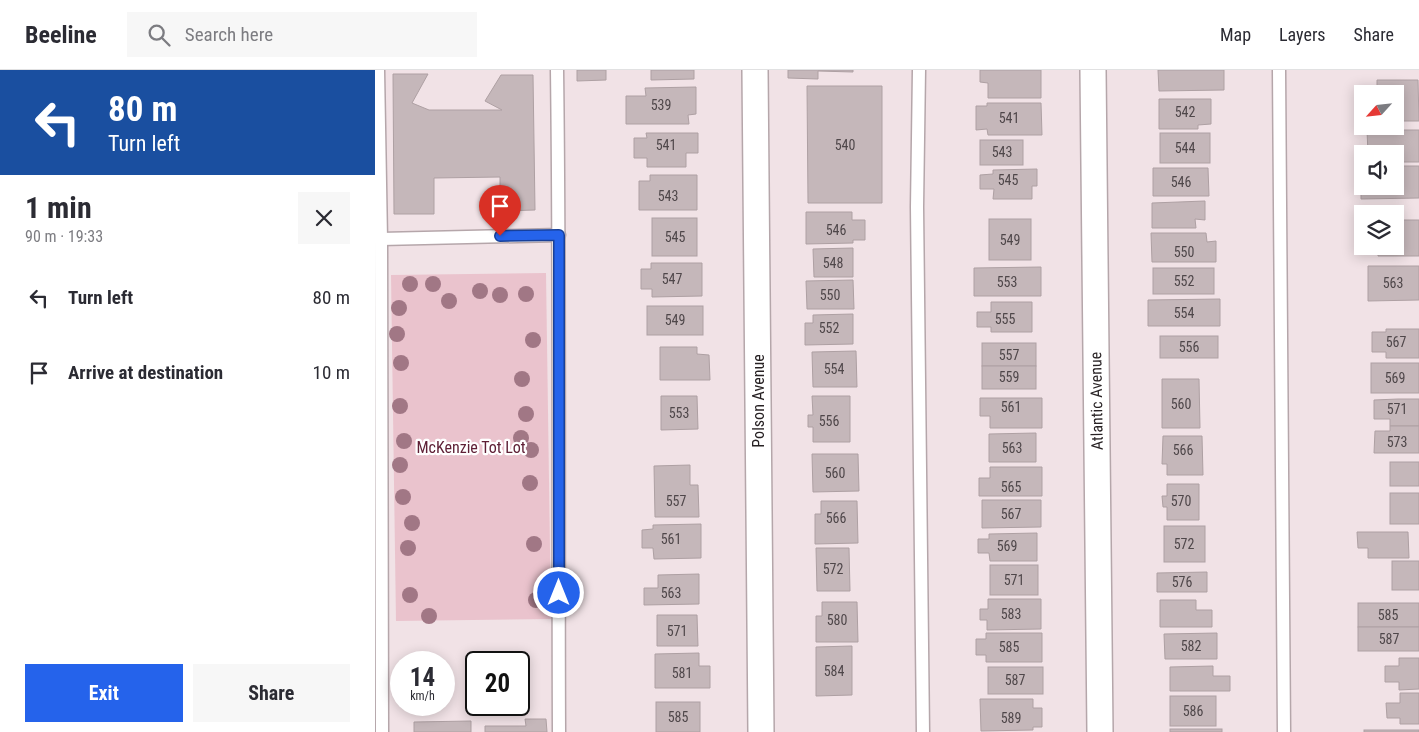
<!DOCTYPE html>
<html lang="en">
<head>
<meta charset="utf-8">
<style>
	body { margin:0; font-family:"Roboto Condensed",sans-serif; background:#f7f7f7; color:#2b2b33; height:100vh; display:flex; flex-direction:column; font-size:19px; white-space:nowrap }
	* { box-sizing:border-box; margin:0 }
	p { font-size:16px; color:#7c7c81 }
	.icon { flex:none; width:28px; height:28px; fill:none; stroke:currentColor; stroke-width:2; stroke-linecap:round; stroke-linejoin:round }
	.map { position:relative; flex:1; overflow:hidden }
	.drawer { display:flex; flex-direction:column; background:#fff; width:375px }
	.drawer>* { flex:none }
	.top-card { background:#1a4fa0; color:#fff; overflow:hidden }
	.needle { width:32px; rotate:243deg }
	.tools { position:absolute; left:979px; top:15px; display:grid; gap:10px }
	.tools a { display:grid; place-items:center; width:50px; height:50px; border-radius:0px; background:#fff; box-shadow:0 2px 12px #0003; font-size:25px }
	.speed { position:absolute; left:15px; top:581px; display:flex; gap:10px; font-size:25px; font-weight:700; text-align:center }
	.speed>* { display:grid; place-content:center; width:65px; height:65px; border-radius:50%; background:#fff; box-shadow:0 2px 12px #0003; line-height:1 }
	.speed small { font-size:12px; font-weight:400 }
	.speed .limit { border:2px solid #111; border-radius:8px; background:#fff; color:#111 }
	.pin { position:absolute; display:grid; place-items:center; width:42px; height:42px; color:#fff; margin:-51px -21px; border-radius:50% 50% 50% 0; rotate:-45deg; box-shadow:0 0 5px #0007 }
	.pin .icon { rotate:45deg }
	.me { position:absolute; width:55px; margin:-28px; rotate:0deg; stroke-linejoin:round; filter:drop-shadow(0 0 4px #0008) }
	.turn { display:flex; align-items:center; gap:18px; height:105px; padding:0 25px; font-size:22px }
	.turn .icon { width:65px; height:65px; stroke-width:2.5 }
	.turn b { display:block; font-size:35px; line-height:42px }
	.round { display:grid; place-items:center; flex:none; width:52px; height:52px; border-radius:0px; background:#f7f7f7 }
	.summary { display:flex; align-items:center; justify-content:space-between; height:85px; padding:0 25px }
	h1 { font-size:30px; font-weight:700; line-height:38px }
	.primary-button { display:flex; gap:10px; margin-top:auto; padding:10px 25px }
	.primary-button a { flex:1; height:58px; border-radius:0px; background:#2563eb; color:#fff; font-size:20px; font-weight:700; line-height:58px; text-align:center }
	.primary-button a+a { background:#f7f7f7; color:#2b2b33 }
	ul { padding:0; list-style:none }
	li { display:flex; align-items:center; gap:15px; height:75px; padding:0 25px }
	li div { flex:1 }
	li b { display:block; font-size:19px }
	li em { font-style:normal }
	header { display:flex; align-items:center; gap:30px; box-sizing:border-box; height:70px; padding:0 25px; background:#fff; border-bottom:1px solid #e1e1e2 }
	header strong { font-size:24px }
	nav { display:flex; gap:28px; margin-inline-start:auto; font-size:18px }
	.search { width:350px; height:45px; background:#f7f7f7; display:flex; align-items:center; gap:12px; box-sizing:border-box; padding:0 18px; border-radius:0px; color:#7c7c81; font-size:19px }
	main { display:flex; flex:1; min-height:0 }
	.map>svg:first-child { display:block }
	.green { fill:#eac3cd }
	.building { fill:#c5b7ba; stroke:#aea0a3 }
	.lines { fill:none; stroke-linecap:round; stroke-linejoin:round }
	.lane-casing { stroke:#b5a6aa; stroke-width:15 }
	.street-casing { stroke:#b5a6aa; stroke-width:28 }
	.lane { stroke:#fff; stroke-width:12 }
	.street { stroke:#fff; stroke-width:25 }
	.tree { fill:#a17785 }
	.route-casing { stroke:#184099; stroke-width:12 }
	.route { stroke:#2563eb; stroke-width:9 }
	.labels { text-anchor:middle; stroke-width:4.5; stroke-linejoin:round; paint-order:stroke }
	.number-label { font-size:14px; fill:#4f474a }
	.street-label { font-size:16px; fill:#282224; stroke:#fff }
	.park-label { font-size:16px; fill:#5f2036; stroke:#fff }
</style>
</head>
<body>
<header>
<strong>Beeline</strong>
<div class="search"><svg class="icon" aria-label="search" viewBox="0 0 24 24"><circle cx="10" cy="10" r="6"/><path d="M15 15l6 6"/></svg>Search here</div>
<nav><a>Map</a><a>Layers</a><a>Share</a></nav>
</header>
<main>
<section class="drawer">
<div class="top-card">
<div class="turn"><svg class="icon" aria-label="left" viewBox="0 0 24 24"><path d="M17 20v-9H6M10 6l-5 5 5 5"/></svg><div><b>80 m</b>Turn left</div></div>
</div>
<div class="summary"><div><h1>1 min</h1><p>90 m · 19:33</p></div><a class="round"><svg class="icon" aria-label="close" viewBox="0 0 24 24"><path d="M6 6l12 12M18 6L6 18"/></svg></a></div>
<ul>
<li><svg class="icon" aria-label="left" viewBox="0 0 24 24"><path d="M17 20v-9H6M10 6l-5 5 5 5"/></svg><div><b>Turn left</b></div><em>80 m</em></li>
<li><svg class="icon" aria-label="arrive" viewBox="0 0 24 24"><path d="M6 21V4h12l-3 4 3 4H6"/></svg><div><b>Arrive at destination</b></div><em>10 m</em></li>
</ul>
<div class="primary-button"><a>Exit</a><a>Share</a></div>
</section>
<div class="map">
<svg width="1044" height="662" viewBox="0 0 1044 662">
	<rect width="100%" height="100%" fill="#f1e2e6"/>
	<!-- green -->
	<path class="green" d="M171 203 176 549 21 551 16 205Z"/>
	<!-- building -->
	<g class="building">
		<path d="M202 0H231V10L202 11Z"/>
		<path d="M276 0H319V9L276 10Z"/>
		<path d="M413 0H478V2L443 1V9L413 8Z"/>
		<path d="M605 0H666V28H613V13L605 12Z"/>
		<path d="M783 0H849V20L784 21Z"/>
		<path d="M18 4H53L37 33 54 40H127L110 31 126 5H158L160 140 125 141V107L59 108V144H19Z"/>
		<path d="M1002 10H1043L1044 51H1020V24H1002Z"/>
		<path d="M432 16H507V133H433Z"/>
		<path d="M321 17V44L313 45 314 54H251V26H271L270 18Z"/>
		<path d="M784 29H836V54L823 55V59H784Z"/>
		<path d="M612 33H666L667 65H613L612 59 601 60V36H612Z"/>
		<path d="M992 60H1044V92H1020V84H993Z"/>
		<path d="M271 63H323V83H311V97H272V88H259V68H272Z"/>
		<rect x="785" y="63" width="50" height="30"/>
		<rect x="605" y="70" width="43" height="25"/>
		<path d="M986 96 988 116H1020V96H1044V128L986 129Z"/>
		<path d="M778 98H833L834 126H778Z"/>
		<path d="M662 99V116H657V129H618L619 119H605V105L618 104V100Z"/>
		<path d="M275 105H322V140H264V111H275Z"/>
		<path d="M830 131V150L820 149 821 158H777V133Z"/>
		<path d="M431 142H477V150H490V170H478V173L431 174Z"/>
		<rect x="277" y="148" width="45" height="38"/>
		<rect x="614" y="149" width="42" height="41"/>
		<path d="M1020 150H1044V186H1003V176H1020Z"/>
		<path d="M776 163H831L832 172 841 171V192H777Z"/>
		<path d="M478 178V207H439L438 179Z"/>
		<path d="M276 193H327V226L277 227V219H266V199H276Z"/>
		<path d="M993 196H1044V230L993 231Z"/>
		<path d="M666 197V226H599V198Z"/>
		<rect x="778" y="198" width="61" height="26"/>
		<path d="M478 210 479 239H432L431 211Z"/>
		<path d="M845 229V256H773V230Z"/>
		<path d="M616 232H657V262H616V257H602V242H616Z"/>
		<rect x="272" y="236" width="56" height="29"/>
		<path d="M478 244V274L430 275V253H438V245Z"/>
		<path d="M1011 259H1044V288H1011V282H997V262H1011Z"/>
		<rect x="785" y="266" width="58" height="22"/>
		<rect x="607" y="273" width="54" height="23"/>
		<path d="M285 277H322V284L334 285 335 310H285Z"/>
		<path d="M481 281 482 317H438L437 282Z"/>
		<rect x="996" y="293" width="48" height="30"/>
		<rect x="607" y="296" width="54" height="23"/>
		<path d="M787 309H824L825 358H787Z"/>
		<path d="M286 326H322L323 359 286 360Z"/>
		<path d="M437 326H475V372H438V357H433V345H438Z"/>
		<path d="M605 328H667V358H615V346H605Z"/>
		<path d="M1023 329H1044V356H1015V349H999V330Z"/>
		<path d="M1015 356H1044V383H999L1000 361H1015Z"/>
		<path d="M661 363V392H614V364Z"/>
		<path d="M788 366H827L828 405H792V394H787Z"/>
		<path d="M437 384H483L484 421 438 422Z"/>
		<rect x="1015" y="392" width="29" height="24"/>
		<path d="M315 395V415H323L324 447H280L279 396Z"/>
		<path d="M615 397H667V426H604V408H615Z"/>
		<path d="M792 414H824V450H792V437H788L787 426H792Z"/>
		<rect x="1015" y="423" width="29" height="31"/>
		<path d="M607 430H666V457L607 458Z"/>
		<path d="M446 431H482L483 473 440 474V444H446Z"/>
		<path d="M326 454V488L279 489 278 478H267V460L278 459V455Z"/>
		<rect x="789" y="456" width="41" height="36"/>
		<path d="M982 462H1033L1034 488H993V478H983Z"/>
		<path d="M662 463V491H615L614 483H603V469H614V464Z"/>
		<path d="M441 478H474L475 521H442Z"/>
		<rect x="1017" y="491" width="27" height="29"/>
		<rect x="615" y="495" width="48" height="30"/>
		<path d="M832 502V522H782V503Z"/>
		<path d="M324 504V534L269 535V518H283V505Z"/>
		<path d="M613 529H666V559L612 560V550H605V539H613Z"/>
		<path d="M785 530H821V540H837V557H785Z"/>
		<path d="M447 532H482L483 572H441V546H447Z"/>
		<rect x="983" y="533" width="61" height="24"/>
		<path d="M282 545H322L323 576H282Z"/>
		<rect x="983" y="557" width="61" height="24"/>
		<path d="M611 563H667V592H611V585H601V569H611Z"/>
		<path d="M842 563V589H790L789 564Z"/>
		<path d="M477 576V625L441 626V577Z"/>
		<path d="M324 583V596H335V618H280V584Z"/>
		<path d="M1024 588H1044V619L1024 620V612H1010V596H1024Z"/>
		<path d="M838 596V606H855V621H795V597Z"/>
		<rect x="613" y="597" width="55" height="27"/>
		<path d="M1025 623H1044V654H1025V648H1012L1011 633H1025Z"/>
		<rect x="795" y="626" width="46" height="30"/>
		<path d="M605 629H658V638H667V657H658V660L606 661Z"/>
		<rect x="281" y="632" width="44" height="30"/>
		<path d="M150 649H171L172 662H110V656H151Z"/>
		<path d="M96 651V662H39V652Z"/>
		<rect x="795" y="659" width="52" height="3"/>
		<rect x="989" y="660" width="55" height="2"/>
	</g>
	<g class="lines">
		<!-- lane casing -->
		<g class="lane-casing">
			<g id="lane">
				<path d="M3 0 6 169 7 662"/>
				<path d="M182 0C185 221 183 441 184 662"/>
				<path d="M544 0 542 137 548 662"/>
				<path d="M904 0 909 662"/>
				<path d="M6 169 184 165"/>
			</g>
		</g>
		<!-- street casing -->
		<g class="street-casing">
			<g id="street">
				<path d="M380 0 386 662"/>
				<path d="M718 0 725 662"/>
			</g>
		</g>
		<!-- lane -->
		<use href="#lane" class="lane"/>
		<!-- street -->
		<use href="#street" class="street"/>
	</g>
	<!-- trees -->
	<g class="tree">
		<circle cx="35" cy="214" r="8"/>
		<circle cx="58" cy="214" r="8"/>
		<circle cx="105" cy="221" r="8"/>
		<circle cx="151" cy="224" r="8"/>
		<circle cx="125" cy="225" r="8"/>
		<circle cx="74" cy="231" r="8"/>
		<circle cx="24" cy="238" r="8"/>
		<circle cx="22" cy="264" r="8"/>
		<circle cx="158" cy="270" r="8"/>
		<circle cx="26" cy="293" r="8"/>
		<circle cx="147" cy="309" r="8"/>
		<circle cx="25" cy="336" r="8"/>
		<circle cx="151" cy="344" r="8"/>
		<circle cx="146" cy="368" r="8"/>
		<circle cx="29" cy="371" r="8"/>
		<circle cx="156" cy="380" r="8"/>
		<circle cx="25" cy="395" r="8"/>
		<circle cx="155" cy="413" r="8"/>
		<circle cx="28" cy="427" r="8"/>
		<circle cx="37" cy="453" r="8"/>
		<circle cx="159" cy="474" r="8"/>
		<circle cx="33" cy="478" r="8"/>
		<circle cx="35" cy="525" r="8"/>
		<circle cx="161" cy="530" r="8"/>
		<circle cx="54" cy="546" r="8"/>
	</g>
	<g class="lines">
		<!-- route casing -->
		<g class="route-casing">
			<path id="route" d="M125 166 184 165V523"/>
		</g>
		<!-- route -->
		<use href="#route" class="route"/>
	</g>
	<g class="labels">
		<!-- number labels -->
		<g class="number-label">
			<text x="286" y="40">539</text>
			<text x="810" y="47">542</text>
			<text x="634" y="53">541</text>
			<text x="291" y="80">541</text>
			<text x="470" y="80">540</text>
			<text x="810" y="83">544</text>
			<text x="627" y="87">543</text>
			<text x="633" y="115">545</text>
			<text x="806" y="117">546</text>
			<text x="293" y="131">543</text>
			<text x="461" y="165">546</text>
			<text x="300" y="172">545</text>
			<text x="635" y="175">549</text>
			<text x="809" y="187">550</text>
			<text x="458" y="198">548</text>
			<text x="297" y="214">547</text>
			<text x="809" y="216">552</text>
			<text x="632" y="217">553</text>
			<text x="1018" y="218">563</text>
			<text x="455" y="230">550</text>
			<text x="809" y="248">554</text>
			<text x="630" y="254">555</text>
			<text x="300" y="255">549</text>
			<text x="454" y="263">552</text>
			<text x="1021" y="277">567</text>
			<text x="814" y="282">556</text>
			<text x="634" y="290">557</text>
			<text x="459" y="304">554</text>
			<text x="634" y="312">559</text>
			<text x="1020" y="313">569</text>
			<text x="806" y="339">560</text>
			<text x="636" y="342">561</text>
			<text x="1022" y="344">571</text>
			<text x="304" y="348">553</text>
			<text x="454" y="356">556</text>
			<text x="1022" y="377">573</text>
			<text x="637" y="383">563</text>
			<text x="808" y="385">566</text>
			<text x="460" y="408">560</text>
			<text x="636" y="422">565</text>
			<text x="301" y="436">557</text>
			<text x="806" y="436">570</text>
			<text x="636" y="449">567</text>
			<text x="461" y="453">566</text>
			<text x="296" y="474">561</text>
			<text x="809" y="479">572</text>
			<text x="632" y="481">569</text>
			<text x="458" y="504">572</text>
			<text x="639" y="515">571</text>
			<text x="807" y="517">576</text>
			<text x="296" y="528">563</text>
			<text x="636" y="549">583</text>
			<text x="1013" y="550">585</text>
			<text x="462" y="555">580</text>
			<text x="302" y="566">571</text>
			<text x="1014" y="574">587</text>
			<text x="816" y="581">582</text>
			<text x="634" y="582">585</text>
			<text x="459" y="606">584</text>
			<text x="307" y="608">581</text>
			<text x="640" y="615">587</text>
			<text x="818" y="646">586</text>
			<text x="303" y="652">585</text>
			<text x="636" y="653">589</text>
		</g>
		<!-- street labels -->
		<g class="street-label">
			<text transform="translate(383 331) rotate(-90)" y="6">Polson Avenue</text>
			<text transform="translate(721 331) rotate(-91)" y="6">Atlantic Avenue</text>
		</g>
		<!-- park labels -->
		<g class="park-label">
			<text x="96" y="383">McKenzie Tot Lot</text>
		</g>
	</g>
</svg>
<div class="tools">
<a><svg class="needle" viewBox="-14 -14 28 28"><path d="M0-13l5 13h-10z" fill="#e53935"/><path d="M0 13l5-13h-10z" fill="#7c7c81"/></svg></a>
<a><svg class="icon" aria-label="sound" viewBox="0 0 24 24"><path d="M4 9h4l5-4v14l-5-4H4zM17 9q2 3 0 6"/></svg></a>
<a><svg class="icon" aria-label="layers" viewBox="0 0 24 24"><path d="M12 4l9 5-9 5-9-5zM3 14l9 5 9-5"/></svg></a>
</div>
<div class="speed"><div>14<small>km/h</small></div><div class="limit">20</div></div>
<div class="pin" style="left:125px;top:166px;background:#d93025"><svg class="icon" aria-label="arrive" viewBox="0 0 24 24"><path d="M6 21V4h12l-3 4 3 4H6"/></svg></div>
<svg class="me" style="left:184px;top:523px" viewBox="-20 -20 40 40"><circle r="17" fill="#2563eb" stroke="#fff" stroke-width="3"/><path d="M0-11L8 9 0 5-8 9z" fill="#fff"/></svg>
</div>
</main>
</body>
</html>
